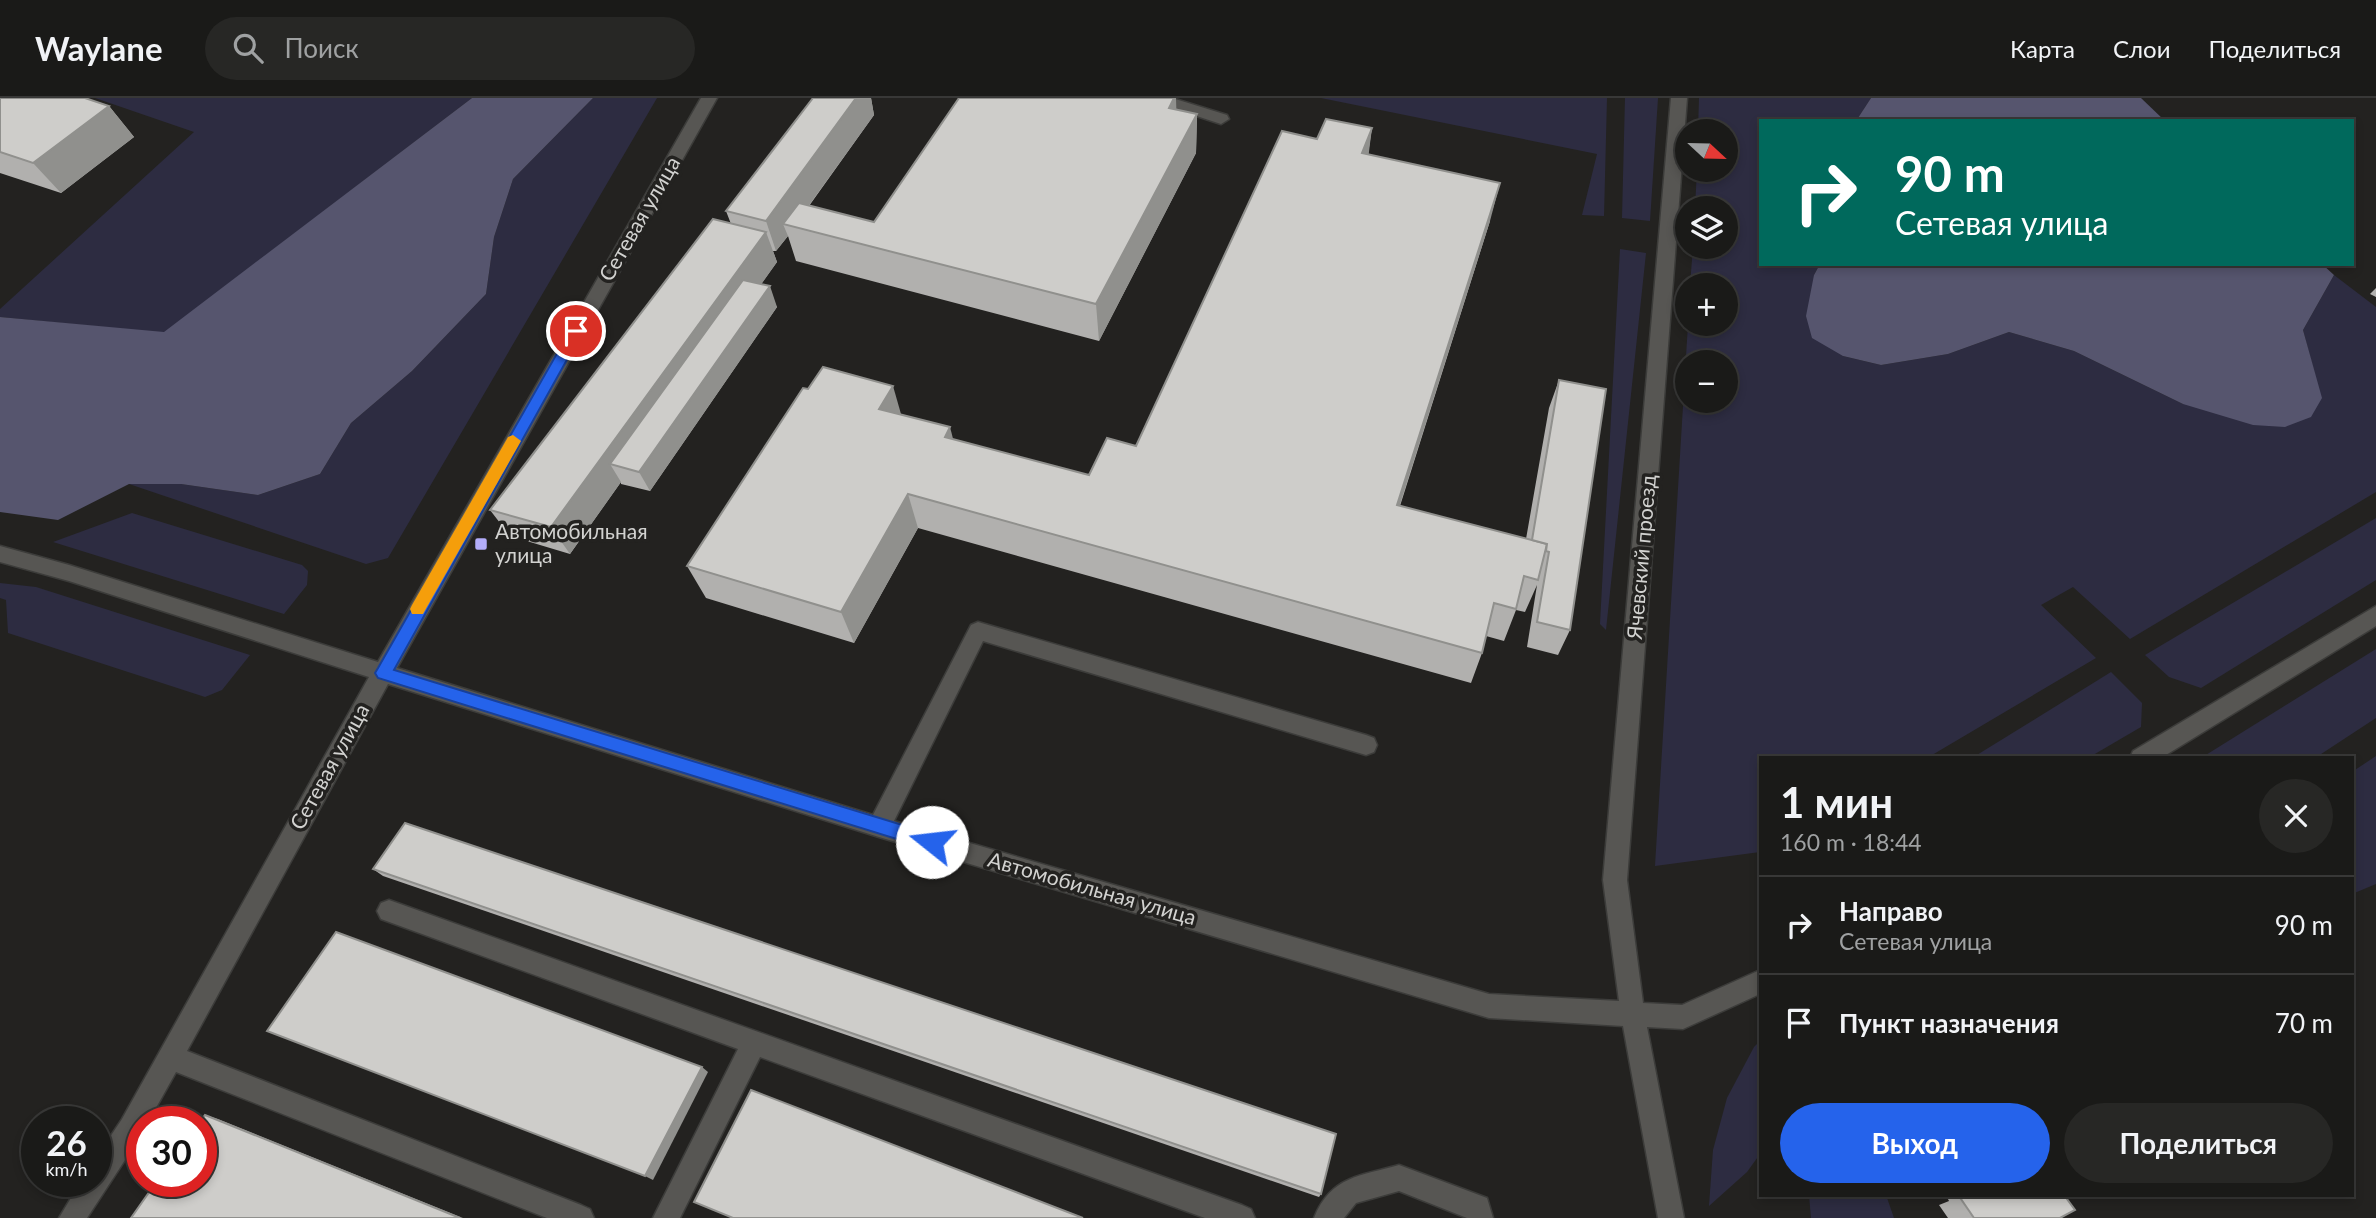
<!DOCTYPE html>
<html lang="ru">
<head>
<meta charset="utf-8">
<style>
	body { margin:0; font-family:Lato,sans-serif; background:#272725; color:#f1f3f6; height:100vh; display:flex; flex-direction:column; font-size:26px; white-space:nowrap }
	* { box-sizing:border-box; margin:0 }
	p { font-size:23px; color:#9fa1a2 }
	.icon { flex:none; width:38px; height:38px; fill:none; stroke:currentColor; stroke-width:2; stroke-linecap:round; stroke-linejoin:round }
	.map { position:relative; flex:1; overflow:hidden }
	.drawer { position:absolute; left:1759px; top:658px; width:595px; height:441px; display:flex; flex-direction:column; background:#1a1a18; border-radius:0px; box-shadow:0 4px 10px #0003,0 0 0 2px #383837 }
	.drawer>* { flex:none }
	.guide { position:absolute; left:1759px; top:21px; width:595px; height:147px; border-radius:0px; box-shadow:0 4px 10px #0003,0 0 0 2px #383837; background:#00695c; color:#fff; overflow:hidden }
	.needle { width:46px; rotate:112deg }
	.fabs { position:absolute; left:1675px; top:21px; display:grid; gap:14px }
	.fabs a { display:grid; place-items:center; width:63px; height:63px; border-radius:50%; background:#1a1a18; box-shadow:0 4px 10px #0003,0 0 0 2px #383837; font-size:35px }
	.speed { position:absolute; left:21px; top:1008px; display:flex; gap:14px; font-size:35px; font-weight:700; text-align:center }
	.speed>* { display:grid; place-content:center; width:91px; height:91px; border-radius:50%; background:#1a1a18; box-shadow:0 4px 10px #0003,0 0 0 2px #383837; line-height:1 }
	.speed small { font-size:18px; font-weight:400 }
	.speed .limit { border:10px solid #d22; background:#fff; color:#111 }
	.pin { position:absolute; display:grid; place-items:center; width:60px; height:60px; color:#fff; margin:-30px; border:4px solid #fff; border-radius:50%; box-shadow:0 2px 7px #0007 }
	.me { position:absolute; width:77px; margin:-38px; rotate:286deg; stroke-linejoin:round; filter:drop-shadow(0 0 5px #0008) }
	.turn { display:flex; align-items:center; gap:24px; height:147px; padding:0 21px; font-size:32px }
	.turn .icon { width:91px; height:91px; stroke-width:2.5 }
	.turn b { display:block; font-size:49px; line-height:60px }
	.round { display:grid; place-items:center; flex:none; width:74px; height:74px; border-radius:37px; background:#272725 }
	.head { display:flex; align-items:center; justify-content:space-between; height:119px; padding:0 21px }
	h1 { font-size:42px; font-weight:700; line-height:52px }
	.button { display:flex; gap:14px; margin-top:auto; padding:14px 21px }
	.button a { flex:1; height:80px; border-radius:42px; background:#2563eb; color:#fff; font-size:28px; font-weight:700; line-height:80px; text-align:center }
	.button a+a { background:#272725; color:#f1f3f6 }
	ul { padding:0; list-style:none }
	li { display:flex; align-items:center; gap:21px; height:98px; padding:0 21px; border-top:2px solid #383837 }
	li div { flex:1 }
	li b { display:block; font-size:26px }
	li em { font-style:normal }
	header { display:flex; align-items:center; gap:42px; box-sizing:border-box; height:98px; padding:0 35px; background:#1a1a18; border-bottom:2px solid #383837 }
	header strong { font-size:33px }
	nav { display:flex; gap:38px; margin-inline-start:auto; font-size:24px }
	.search { width:490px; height:63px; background:#272725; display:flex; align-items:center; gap:18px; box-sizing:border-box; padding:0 24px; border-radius:38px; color:#9fa1a2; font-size:26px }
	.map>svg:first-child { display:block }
	.green { fill:#2d2c41; fill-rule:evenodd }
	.forest { fill:#56556e }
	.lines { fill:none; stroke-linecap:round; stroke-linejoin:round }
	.minor-casing { stroke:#3c3c3a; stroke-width:3 }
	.minor { fill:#575653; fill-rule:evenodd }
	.wall { fill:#b1b0ae }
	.shaded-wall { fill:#90908d }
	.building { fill:#cecdca; stroke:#90908d; stroke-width:2 }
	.route { fill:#2563eb; stroke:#184099; stroke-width:2 }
	.slow { fill:#f59e0b }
	.poi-dot { fill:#b3adf9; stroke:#232220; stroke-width:2.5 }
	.labels { text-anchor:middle; stroke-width:7; stroke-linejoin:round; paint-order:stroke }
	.street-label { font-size:21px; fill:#d2d2d0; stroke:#232220 }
	.poi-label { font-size:21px; fill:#d2d2d0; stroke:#232220; text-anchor:start }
</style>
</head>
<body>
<header>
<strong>Waylane</strong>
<div class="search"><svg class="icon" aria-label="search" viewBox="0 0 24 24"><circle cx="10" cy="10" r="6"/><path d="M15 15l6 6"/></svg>Поиск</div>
<nav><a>Карта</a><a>Слои</a><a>Поделиться</a></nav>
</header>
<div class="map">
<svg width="2376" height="1120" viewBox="0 0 2376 1120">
	<rect width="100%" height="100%" fill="#232220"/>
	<!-- green -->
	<g class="green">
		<path d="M95 0H472L164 235 0 219V211L194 34Z"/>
		<path d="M593 0H657L388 460 366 466 129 386H181L258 397 320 376 351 325 412 273 486 196 494 139 513 81Z"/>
		<path d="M1321 0H1607L1604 118 1582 117 1597 56Z"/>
		<path d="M1625 0H1658L1650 123 1622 120Z"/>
		<path d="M1699 0H1871L1856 23H1760V166H1820L1814 177 1843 258 1881 267 1948 256 2009 234 2074 253 2183 306 2321 300 2303 232 2334 177 2376 209V394L2130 541 2073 489 2041 507 2096 560 1927 660H1760V754L1655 768 1688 226H1726V187H1690L1693 149H1726V110H1695L1697 72H1726V33H1698ZM1687 264H1726V303H1687Z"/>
		<path d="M1620 151 1646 155 1606 532 1600 526Z"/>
		<path d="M132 415 302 467 308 473 307 487 284 516 53 444Z"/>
		<path d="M2376 420V482L2201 590 2169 579 2145 557Z"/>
		<path d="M0 485 36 489 250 557 222 592 205 599 8 535 6 502 0 500Z"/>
		<path d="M2376 551V620L2315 660H2201Z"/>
		<path d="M2111 574 2142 605 2141 629 2088 660H1972Z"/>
		<path d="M2376 658V786L2352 796V674Z"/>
		<path d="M1760 943V1056L1747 1074 1709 1108 1713 1052 1727 1000 1754 949Z"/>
		<path d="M1809 1097H1886L1894 1120H1811Z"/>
	</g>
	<!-- forest -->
	<g class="forest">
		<path d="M472 0H593L513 81 494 139 486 196 412 273 351 325 320 376 258 397 181 386H129L58 422 0 414V219L164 234Z"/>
		<path d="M1871 0H2141L2165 23H1856Z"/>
		<path d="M1820 166H2322L2334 177 2303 232 2322 300 2311 319 2285 329 2253 327 2183 306 2074 253 2009 234 1948 256 1881 267 1843 258 1812 240 1806 218 1814 177Z"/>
	</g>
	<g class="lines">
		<!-- minor casing -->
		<g class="minor-casing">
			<g id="minor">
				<path d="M701 0H717L397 570 873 717 971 527 978 524 1366 637 1374 640 1377 647 1374 654 1366 657 983 543 894 723 1489 896 1619 903 1603 782 1671 0H1687L1627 782 1643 905 1682 907 1760 872V896L1683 931 1647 929 1684 1120H1658L1623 928 1489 920 879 739 388 586 187 953 581 1107 590 1111 594 1120H547L176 974 148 1024H142L140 1039 87 1120H59L81 1083H96V1060L122 1021 369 579 69 483 0 464V448L69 467 378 564Z"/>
				<path d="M1148 0H1172L1227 17 1229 21 1221 26 1151 3Z"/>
				<path d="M2376 508V528L2161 660H2130L2133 653Z"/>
				<path d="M389 802 1242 1107 1251 1111 1255 1120H1205L760 959 680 1120H653L738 951 381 821 377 813 381 805Z"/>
				<path d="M1399 1067 1487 1100 1493 1120H1467L1399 1093 1356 1105 1344 1120H1314C1331 1078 1360 1078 1399 1067Z"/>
			</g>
		</g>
		<!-- minor -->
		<use href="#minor" class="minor"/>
	</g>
	<!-- wall -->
	<g class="wall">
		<path d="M0 0 109 8 134 39 61 95 0 75Z"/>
		<path d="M813 0H871L874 17 809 108 874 124 959 0H1176V12L1197 16 1196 55 1099 243 796 163 788 138 776 153H773L777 164 761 186 777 209 650 393 621 386V384L570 456 510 438 490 412 731 126 726 113Z"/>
		<path d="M1372 30 1368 56 1490 123 1400 408 1526 441 1549 310 1559 282 1570 532 1558 557 1527 549 1537 487 1525 514 1516 512 1504 543 1486 538 1482 555 1471 585 918 430 854 545 706 500 687 468 901 317 953 341 1089 377 1136 348Z"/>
		<path d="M2376 190V199L2370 196Z"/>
		<path d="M373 771 1321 1096 1319 1099 383 778Z"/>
		<path d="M1946 1097H2064L2060 1120H1948L1939 1107 1949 1103Z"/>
	</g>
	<!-- shaded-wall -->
	<g class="shaded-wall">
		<path d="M856 0H871L874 17 794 128 783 126 788 138 776 153 766 123Z"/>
		<path d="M1174 0H1176L1177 35 1169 10Z"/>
		<path d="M109 8 134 39 61 95 33 65Z"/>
		<path d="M1197 16 1196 55 1099 243 1096 206Z"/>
		<path d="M1372 30 1367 69 1362 55Z"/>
		<path d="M1500 85 1490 123 1389 441 1397 407Z"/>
		<path d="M766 134 777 164 630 372 610 366 621 384 570 456 551 429Z"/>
		<path d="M770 188 777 209 650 393 639 374Z"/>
		<path d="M893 288 903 323 879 311Z"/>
		<path d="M950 329 959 364 945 339Z"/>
		<path d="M908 396 918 430 854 545 841 514Z"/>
		<path d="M702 969 708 974 653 1082 645 1078Z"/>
		<path d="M205 1017 218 1021 463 1120H460Z"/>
	</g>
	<!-- building -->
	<g class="building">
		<path d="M0 0H85L109 8 33 65 0 54Z"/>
		<path d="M813 0H856L766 123 726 113Z"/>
		<path d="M959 0H1174L1169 10 1197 16 1096 206 783 126 799 105 874 124Z"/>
		<path d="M1326 21 1372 30 1362 55 1500 85 1397 407 1547 446 1538 482 1524 478 1516 511 1494 505 1482 555 908 396 841 514 687 468 803 290 808 291 823 269 893 288 879 311 950 329 945 339 1089 377 1107 340 1136 348 1282 33 1317 41Z"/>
		<path d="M713 121 766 134 551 429 490 412Z"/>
		<path d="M743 182 770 188 639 374 610 366Z"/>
		<path d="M1559 282 1606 291 1570 532 1537 524 1549 454 1546 453 1547 446 1532 442Z"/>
		<path d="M405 725 1336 1036 1321 1096 373 771Z"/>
		<path d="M336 834 702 969 645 1078 267 933Z"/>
		<path d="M751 992 1083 1120H733L694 1104Z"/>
		<path d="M205 1017 460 1120H131L157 1083H201V1024H200Z"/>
		<path d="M1968 1097H2064L2075 1112 2060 1120H1974L1961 1101Z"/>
	</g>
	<!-- route -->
	<path class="route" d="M576 228 583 233 394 572 932 736 938 739 941 744 938 750 932 752 378 580 375 575 378 570 572 229Z"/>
	<!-- slow -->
	<path class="slow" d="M513 337 521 343 423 516H412L410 511 412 507 508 339Z"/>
	<!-- markers -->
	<rect class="poi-dot" x="474" y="439" width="14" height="14" rx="3.5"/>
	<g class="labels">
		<!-- street labels -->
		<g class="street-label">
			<text transform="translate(640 121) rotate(-60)" y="7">Сетевая улица</text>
			<text transform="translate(1642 459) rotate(-85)" y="7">Ячевский проезд</text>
			<text transform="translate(330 669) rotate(-61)" y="7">Сетевая улица</text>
			<text transform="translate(1092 791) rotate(16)" y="7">Автомобильная улица</text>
		</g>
		<!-- poi labels -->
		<g class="poi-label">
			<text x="495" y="441">Автомобильная<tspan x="495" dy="24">улица</tspan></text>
		</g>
	</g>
</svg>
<div class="fabs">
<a><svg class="needle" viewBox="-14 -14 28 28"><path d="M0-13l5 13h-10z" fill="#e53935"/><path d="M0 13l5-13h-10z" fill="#9fa1a2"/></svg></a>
<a><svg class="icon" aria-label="layers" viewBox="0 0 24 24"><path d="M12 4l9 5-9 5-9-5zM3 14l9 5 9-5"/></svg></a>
<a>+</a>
<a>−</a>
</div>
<div class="speed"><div>26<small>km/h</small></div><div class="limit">30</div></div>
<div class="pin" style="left:576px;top:233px;background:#d93025"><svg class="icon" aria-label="arrive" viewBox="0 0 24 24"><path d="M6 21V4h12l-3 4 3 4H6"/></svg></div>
<svg class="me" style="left:932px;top:744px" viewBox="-20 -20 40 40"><circle r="19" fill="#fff"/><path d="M0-13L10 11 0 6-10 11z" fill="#2563eb"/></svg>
<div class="guide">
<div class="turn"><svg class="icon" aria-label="right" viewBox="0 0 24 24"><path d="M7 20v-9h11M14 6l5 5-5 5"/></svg><div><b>90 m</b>Сетевая улица</div></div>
</div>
<section class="drawer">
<div class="head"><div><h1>1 мин</h1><p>160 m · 18:44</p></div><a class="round"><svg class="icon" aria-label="close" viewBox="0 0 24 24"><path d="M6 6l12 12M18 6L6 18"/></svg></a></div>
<ul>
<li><svg class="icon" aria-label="right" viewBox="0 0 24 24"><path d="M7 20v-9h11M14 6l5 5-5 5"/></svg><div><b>Направо</b><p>Сетевая улица</p></div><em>90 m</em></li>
<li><svg class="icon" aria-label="arrive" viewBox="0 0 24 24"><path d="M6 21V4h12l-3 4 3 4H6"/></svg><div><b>Пункт назначения</b></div><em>70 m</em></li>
</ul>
<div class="button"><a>Выход</a><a>Поделиться</a></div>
</section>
</div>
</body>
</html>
